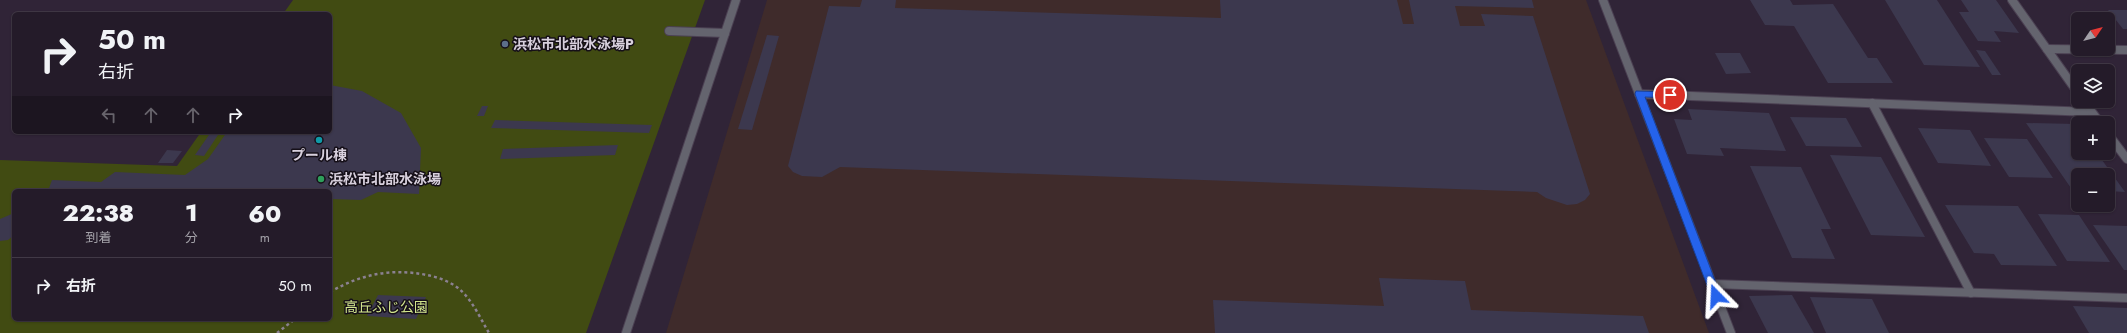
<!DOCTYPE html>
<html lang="ja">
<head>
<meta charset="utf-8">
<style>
	body { margin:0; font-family:Jost,"Noto Sans JP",sans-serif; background:#2c2431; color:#f1f3f6; height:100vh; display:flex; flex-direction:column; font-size:15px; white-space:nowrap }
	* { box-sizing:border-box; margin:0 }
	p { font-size:13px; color:#a3a1a8 }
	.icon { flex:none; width:22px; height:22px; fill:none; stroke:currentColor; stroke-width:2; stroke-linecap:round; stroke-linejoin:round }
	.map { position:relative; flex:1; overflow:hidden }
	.side { position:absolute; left:12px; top:189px; width:320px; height:132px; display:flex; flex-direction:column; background:#241b29; border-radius:6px; box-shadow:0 1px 3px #0004,0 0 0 1px #413946 }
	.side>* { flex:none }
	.hud { position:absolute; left:12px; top:12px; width:320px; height:122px; border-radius:6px; box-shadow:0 1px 3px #0004,0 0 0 1px #413946; background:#241b29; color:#f1f3f6; overflow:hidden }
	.needle { width:26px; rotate:55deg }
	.buttons { position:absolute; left:2071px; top:12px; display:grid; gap:8px }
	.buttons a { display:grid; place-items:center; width:44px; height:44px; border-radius:6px; background:#241b29; box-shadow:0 1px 3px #0004,0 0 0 1px #413946; font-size:20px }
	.pin { position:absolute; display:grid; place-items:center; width:34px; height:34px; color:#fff; margin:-17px; border:2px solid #fff; border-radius:50%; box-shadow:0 1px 4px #0007 }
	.me { position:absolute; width:44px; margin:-22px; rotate:339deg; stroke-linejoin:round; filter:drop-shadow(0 0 3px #0008) }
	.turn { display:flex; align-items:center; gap:14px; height:84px; padding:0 20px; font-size:18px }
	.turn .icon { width:52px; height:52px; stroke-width:2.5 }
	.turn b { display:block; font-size:28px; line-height:34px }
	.lanes { display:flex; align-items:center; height:38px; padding:0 20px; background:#0003; justify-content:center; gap:20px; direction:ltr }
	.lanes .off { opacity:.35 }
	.eta { display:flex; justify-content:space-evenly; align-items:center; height:68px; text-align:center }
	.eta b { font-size:24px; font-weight:800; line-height:28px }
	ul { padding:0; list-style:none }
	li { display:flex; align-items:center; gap:12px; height:56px; padding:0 20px; border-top:1px solid #413946 }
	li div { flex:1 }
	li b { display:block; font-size:15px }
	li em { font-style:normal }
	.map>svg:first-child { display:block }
	.industrial { fill:#3f2b2b }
	.green { fill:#414b12; fill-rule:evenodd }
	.building { fill:#3c384e }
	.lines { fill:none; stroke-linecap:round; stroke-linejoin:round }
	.service-casing { stroke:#4b4052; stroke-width:10 }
	.minor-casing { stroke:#4b4052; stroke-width:10 }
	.tertiary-casing { stroke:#4b4052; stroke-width:10 }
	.path { stroke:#8b8191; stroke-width:2.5; stroke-dasharray:3 3; stroke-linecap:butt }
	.service { stroke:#64646e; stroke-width:8 }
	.minor { stroke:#64646e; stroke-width:8 }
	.tertiary { stroke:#64646e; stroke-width:8 }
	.route { fill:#2563eb; stroke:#184099 }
	.service-dot { fill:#5c6f8a; stroke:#150f18; stroke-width:1.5 }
	.culture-dot { fill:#0f9aa8; stroke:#150f18; stroke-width:1.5 }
	.leisure-dot { fill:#2e9e5b; stroke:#150f18; stroke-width:1.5 }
	.labels { text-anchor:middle; stroke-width:3; stroke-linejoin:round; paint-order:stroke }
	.poi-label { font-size:14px; font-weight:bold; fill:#d8d0dd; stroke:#150f18; text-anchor:start }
	.park-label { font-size:14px; fill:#d3e68e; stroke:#150f18 }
</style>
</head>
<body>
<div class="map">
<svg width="2127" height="333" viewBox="0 0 2127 333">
	<rect width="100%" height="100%" fill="#302437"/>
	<!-- industrial -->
	<path class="industrial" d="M767 0H1586L1709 333H666Z"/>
	<!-- green -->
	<path class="green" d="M293 0H705L586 333H0V160L177 166 201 132H330V14H283ZM14 191H330V319H14Z"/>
	<!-- building -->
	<g class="building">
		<path d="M862 0H896L895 8 1221 18 1220 0H1397L1403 24H1414L1409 0H1532L1534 8 1455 6 1460 26H1485L1481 14 1533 16 1590 194 1585 200 1577 204 1567 205 1546 198 1537 192 840 167 822 177 802 176 793 172 788 166 829 6 860 7Z"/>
		<path d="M1750 0H1790L1793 5 1833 4 1868 58H1877L1893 83H1828L1794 26 1765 25Z"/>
		<path d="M1885 0H1937L1980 67 1924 65Z"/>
		<path d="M1961 0H1996L2019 33 1994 31 2001 42 1978 41 1959 12H1969Z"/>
		<path d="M2108 10H2127V29H2123Z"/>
		<path d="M767 35 779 36 752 130 738 129Z"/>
		<path d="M1976 50 1985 51 2001 75H1992Z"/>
		<path d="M1715 53H1740L1751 73 1726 74Z"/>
		<path d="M330 85 362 91 401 113 421 148 419 194 378 192 361 200 330 199V191H48L52 180 101 182 115 172 185 175 208 159 227 132H330Z"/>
		<path d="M482 106H488L484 116H477Z"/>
		<path d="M1688 109 1769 113 1786 151 1720 148 1724 156 1687 154 1674 119 1692 120Z"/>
		<path d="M1790 117 1846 118 1862 147 1806 146Z"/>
		<path d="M495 120 652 125 649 133 491 128Z"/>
		<path d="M2026 123 2076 124 2078 128V153H2097L2125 192 2108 191V175H2078V191H2073Z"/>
		<path d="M1918 128 1970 130 1991 166 1938 163Z"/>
		<path d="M211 132H220L204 156 195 155Z"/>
		<path d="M1984 138 2027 139 2053 178 2009 177Z"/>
		<path d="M618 145 615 155 500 159 503 149Z"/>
		<path d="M167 150 182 151 173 163H158Z"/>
		<path d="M1830 155 1881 157 1925 237 1871 235Z"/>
		<path d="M1750 166 1801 167 1831 229H1821L1835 259 1792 258Z"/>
		<path d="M1945 205 2018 206 2057 266 2001 265 1994 254 1974 253Z"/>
		<path d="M14 213V235L8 240 0 241V219Z"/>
		<path d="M2038 214 2079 215 2110 262 2067 261Z"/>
		<path d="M2093 225 2127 226V270H2124Z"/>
		<path d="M1379 278 1465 281 1471 310 1643 316 1649 333H1215L1213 300 1384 306Z"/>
		<path d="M378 295 426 297 416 319 367 316Z"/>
		<path d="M1792 295 1814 333H1768L1749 296Z"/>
		<path d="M1810 297 1872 299 1889 333H1826Z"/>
		<path d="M2073 306 2127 308V333H2089Z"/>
	</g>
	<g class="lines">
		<!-- service casing -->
		<g class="service-casing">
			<path id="service" d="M669 31 725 33"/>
		</g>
		<!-- minor casing -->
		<g class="minor-casing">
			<g id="minor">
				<path d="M2012 0 2078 93"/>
				<path d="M2047 49 2127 50"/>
				<path d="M1639 94 2091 112"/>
				<path d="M2084 101 2100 123"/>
				<path d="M1872 103 1971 293"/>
				<path d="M2108 134 2127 159"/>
				<path d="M1712 284 2127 298"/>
			</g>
		</g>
		<!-- tertiary casing -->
		<g class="tertiary-casing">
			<g id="tertiary">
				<path d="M1603 0 1731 333"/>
				<path d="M626 333 736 0"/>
			</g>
		</g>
		<!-- path -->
		<g class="path">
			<path d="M330 292C361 274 392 268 427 275 437 277 449 281 458 288 472 299 480 318 489 333"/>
			<path d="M277 333 295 319"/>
		</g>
		<!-- service -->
		<use href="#service" class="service"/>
		<!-- minor -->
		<use href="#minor" class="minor"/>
		<!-- tertiary -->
		<use href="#tertiary" class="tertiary"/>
	</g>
	<!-- route -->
	<path class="route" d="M1636 91 1670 92 1674 95 1670 98 1645 97 1721 296 1720 299 1716 300 1711 296 1635 94Z"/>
	<!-- markers -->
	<circle class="service-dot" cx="505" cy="44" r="4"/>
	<circle class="culture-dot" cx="319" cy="140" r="4"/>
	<circle class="leisure-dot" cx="321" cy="179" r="4"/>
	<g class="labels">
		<!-- poi labels -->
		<g class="poi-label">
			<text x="513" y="49">浜松市北部水泳場P</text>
			<text x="319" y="160" text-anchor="middle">プール棟</text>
			<text x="329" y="184">浜松市北部水泳場</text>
		</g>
		<!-- park labels -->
		<g class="park-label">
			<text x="386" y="312">高丘ふじ公園</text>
		</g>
	</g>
</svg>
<div class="buttons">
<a><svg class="needle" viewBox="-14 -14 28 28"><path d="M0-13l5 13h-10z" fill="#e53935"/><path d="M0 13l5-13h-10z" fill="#a3a1a8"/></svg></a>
<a><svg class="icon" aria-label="layers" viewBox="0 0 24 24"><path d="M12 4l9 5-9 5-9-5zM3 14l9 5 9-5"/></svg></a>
<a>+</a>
<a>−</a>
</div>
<div class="pin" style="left:1670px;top:95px;background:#d93025"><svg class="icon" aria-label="arrive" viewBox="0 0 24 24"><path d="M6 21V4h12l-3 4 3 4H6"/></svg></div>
<svg class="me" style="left:1716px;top:296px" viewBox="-20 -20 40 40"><path d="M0-17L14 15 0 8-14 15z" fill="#2563eb" stroke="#fff" stroke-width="4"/></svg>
<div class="hud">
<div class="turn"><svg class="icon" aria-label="right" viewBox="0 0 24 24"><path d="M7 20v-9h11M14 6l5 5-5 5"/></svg><div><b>50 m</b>右折</div></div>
<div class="lanes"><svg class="icon off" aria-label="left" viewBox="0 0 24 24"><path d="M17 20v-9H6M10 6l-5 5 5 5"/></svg><svg class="icon off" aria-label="ahead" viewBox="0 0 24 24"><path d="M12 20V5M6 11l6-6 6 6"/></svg><svg class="icon off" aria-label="ahead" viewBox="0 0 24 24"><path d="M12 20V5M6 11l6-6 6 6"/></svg><svg class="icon" aria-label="right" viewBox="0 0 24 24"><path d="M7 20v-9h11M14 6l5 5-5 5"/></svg></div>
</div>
<section class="side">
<div class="eta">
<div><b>22:38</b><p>到着</p></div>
<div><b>1</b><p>分</p></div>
<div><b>60</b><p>m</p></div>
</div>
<ul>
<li><svg class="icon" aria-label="right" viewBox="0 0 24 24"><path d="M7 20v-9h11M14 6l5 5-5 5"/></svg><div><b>右折</b></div><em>50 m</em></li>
</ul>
</section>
</div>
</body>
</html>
